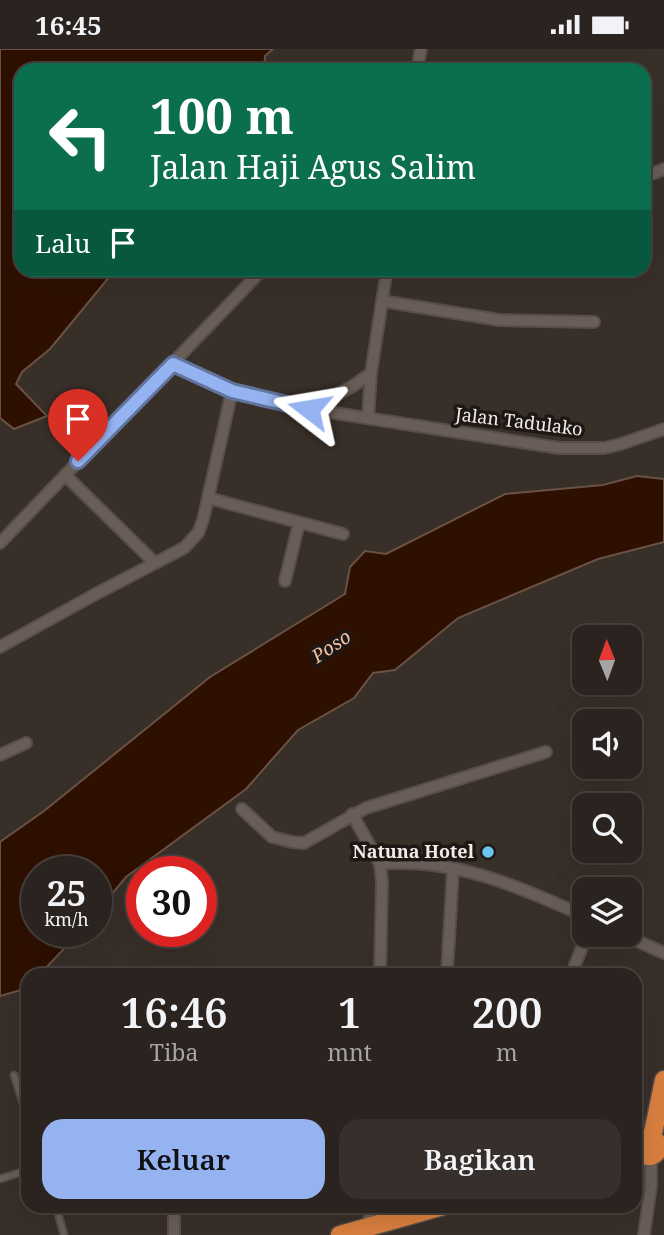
<!DOCTYPE html>
<html lang="id">
<head>
<meta charset="utf-8">
<style>
	body { margin:0; font-family:"Noto Serif",serif; background:#372f2c; color:#f1f3f6; height:100vh; display:flex; flex-direction:column; font-size:26px; white-space:nowrap }
	* { box-sizing:border-box; margin:0 }
	p { font-size:23px; color:#a6a4a4 }
	.icon { flex:none; width:38px; height:38px; fill:none; stroke:currentColor; stroke-width:2; stroke-linecap:round; stroke-linejoin:round }
	.map { position:relative; flex:1; overflow:hidden }
	.panel { position:absolute; left:21px; top:919px; width:621px; height:245px; display:flex; flex-direction:column; background:#2b231f; border-radius:21px; box-shadow:0 7px 28px #0002,0 0 0 2px #47403d }
	.panel>* { flex:none }
	.hud { position:absolute; left:14px; top:14px; width:637px; height:214px; border-radius:21px; box-shadow:0 7px 28px #0002,0 0 0 2px #47403d; background:#0b6e4f; color:#fff; overflow:hidden }
	.needle { width:46px; rotate:359deg }
	.controls { position:absolute; left:572px; top:576px; display:grid; gap:14px }
	.controls a { display:grid; place-items:center; width:70px; height:70px; border-radius:14px; background:#2b231f; box-shadow:0 7px 28px #0002,0 0 0 2px #47403d; font-size:35px }
	.speed { position:absolute; left:21px; top:807px; display:flex; gap:14px; font-size:35px; font-weight:700; text-align:center }
	.speed>* { display:grid; place-content:center; width:91px; height:91px; border-radius:50%; background:#2b231f; box-shadow:0 7px 28px #0002,0 0 0 2px #47403d; line-height:1 }
	.speed small { font-size:18px; font-weight:400 }
	.speed .limit { border:10px solid #d22; background:#fff; color:#111 }
	.pin { position:absolute; display:grid; place-items:center; width:60px; height:60px; color:#fff; margin:-72px -30px; border-radius:50% 50% 50% 0; rotate:-45deg; box-shadow:0 0 7px #0007 }
	.pin .icon { rotate:45deg }
	.me { position:absolute; width:77px; margin:-38px; rotate:284deg; stroke-linejoin:round; filter:drop-shadow(0 0 5px #0008) }
	.turn { display:flex; align-items:center; gap:24px; height:147px; padding:0 21px; font-size:32px }
	.turn .icon { width:91px; height:91px; stroke-width:2.5 }
	.turn b { display:block; font-size:49px; line-height:60px }
	.then { display:flex; align-items:center; height:66px; padding:0 21px; background:#0003; gap:14px; font-size:26px }
	.eta { display:flex; justify-content:space-evenly; align-items:center; height:119px; text-align:center }
	.eta b { font-size:42px; font-weight:600; line-height:49px }
	.action { display:flex; gap:14px; margin-top:auto; padding:14px 21px }
	.action a { flex:1; height:80px; border-radius:21px; background:#95b2f1; color:#111; font-size:28px; font-weight:600; line-height:80px; text-align:center }
	.action a+a { background:#372f2c; color:#f1f3f6 }
	.status { display:flex; justify-content:space-between; align-items:center; height:49px; padding:0 35px; background:#2b231f; direction:ltr }
	.status svg { height:19px; fill:currentColor }
	.map>svg:first-child { display:block }
	.water { fill:#2e1000; stroke:#695245; stroke-width:2 }
	.lines { fill:none; stroke-linecap:round; stroke-linejoin:round }
	.service-casing { stroke:#574e49; stroke-width:9 }
	.minor-casing { stroke:#574e49; stroke-width:14 }
	.trunk-casing { stroke:#574e49; stroke-width:21 }
	.service { stroke:#695e57; stroke-width:5 }
	.minor { stroke:#695e57; stroke-width:10 }
	.trunk { stroke:#d97f3f; stroke-width:18 }
	.route-casing { stroke:#61749d; stroke-width:18 }
	.route { stroke:#95b2f1; stroke-width:12 }
	.poi-dot { fill:#69c4f1; stroke:#1d1815; stroke-width:2.5 }
	.labels { text-anchor:middle; stroke-width:7; stroke-linejoin:round; paint-order:stroke }
	.street-label { font-size:18px; fill:#f2ebe7; stroke:#1d1815 }
	.poi-label { font-size:18px; font-weight:bold; fill:#f2ebe7; stroke:#1d1815; text-anchor:end }
	.water-label { font-size:19px; font-style:italic; fill:#f6c0a0; stroke:#1d1815 }
</style>
</head>
<body>
<div class="status"><b>16:45</b><svg viewBox="0 0 49 12"><path d="M0 12V9h3v3zM5 12V6h3v6zM10 12V3h3v9zM15 12V0h3v12zM26 1h20v11H26zM47 4h2v5h-2z"/></svg></div>
<div class="map">
<svg width="664" height="1186" viewBox="0 0 664 1186">
	<rect width="100%" height="100%" fill="#392f29"/>
	<!-- water -->
	<g class="water">
		<path d="M0 0H273L265 7 264 21H21V220L115 221 50 300 22 323 16 335 47 367 14 380 0 369Z"/>
		<path d="M637 427 664 430V493L598 510 458 569 395 621 373 624 354 649 298 681 246 740 126 828 96 864V822H37V882H81L39 926H28V936L24 940 0 947V793L44 762 210 628 345 545 350 518 365 502 386 505 505 445 603 436Z"/>
	</g>
	<g class="lines">
		<!-- service casing -->
		<g class="service-casing">
			<g id="service">
				<path d="M14 1026 28 1070"/>
				<path d="M0 1130 28 1121"/>
				<path d="M56 1157 64 1186"/>
			</g>
		</g>
		<!-- minor casing -->
		<g class="minor-casing">
			<g id="minor">
				<path d="M417 21 421 0"/>
				<path d="M644 128 664 120"/>
				<path d="M382 252 499 271 594 273"/>
				<path d="M173 315 232 342 309 360 559 399H604L621 395 664 380"/>
				<path d="M309 360 353 337 371 324 387 220"/>
				<path d="M368 369 371 324"/>
				<path d="M65 426 155 514"/>
				<path d="M208 449 343 485"/>
				<path d="M0 494 263 220"/>
				<path d="M285 532 299 474"/>
				<path d="M0 598 92 547 184 499 198 484 203 471 232 342"/>
				<path d="M0 706 26 694"/>
				<path d="M242 760 272 788 292 793 304 794 366 759 546 703"/>
				<path d="M352 765 380 815"/>
				<path d="M624 886 664 904"/>
				<path d="M447 924 453 821"/>
				<path d="M380 926 382 833 380 815C452 808 521 838 584 867"/>
				<path d="M571 926 587 886"/>
				<path d="M174 1157V1186"/>
				<path d="M369 1180 370 1157"/>
				<path d="M644 1186 651 1137V1107"/>
			</g>
		</g>
		<!-- trunk casing -->
		<g class="trunk-casing">
			<g id="trunk">
				<circle cx="649" cy="1098" r="9"/>
				<path d="M652 1089 664 1031"/>
				<path d="M340 1186 443 1157"/>
			</g>
		</g>
		<!-- service -->
		<use href="#service" class="service"/>
		<!-- minor -->
		<use href="#minor" class="minor"/>
		<!-- trunk -->
		<use href="#trunk" class="trunk"/>
	</g>
	<g class="lines">
		<!-- route casing -->
		<g class="route-casing">
			<path id="route" d="M78 412 173 315 232 342 309 360"/>
		</g>
		<!-- route -->
		<use href="#route" class="route"/>
	</g>
	<!-- markers -->
	<circle class="poi-dot" cx="488" cy="803" r="7"/>
	<g class="labels">
		<!-- street labels -->
		<g class="street-label">
			<text transform="translate(519 373) rotate(7)" y="6">Jalan Tadulako</text>
		</g>
		<!-- poi labels -->
		<g class="poi-label">
			<text x="474" y="809">Natuna Hotel</text>
		</g>
		<!-- water labels -->
		<g class="water-label">
			<text transform="translate(331 597) rotate(-34)" y="7">Poso</text>
		</g>
	</g>
</svg>
<div class="controls">
<a><svg class="needle" viewBox="-14 -14 28 28"><path d="M0-13l5 13h-10z" fill="#e53935"/><path d="M0 13l5-13h-10z" fill="#a6a4a4"/></svg></a>
<a><svg class="icon" aria-label="sound" viewBox="0 0 24 24"><path d="M4 9h4l5-4v14l-5-4H4zM17 9q2 3 0 6"/></svg></a>
<a><svg class="icon" aria-label="search" viewBox="0 0 24 24"><circle cx="10" cy="10" r="6"/><path d="M15 15l6 6"/></svg></a>
<a><svg class="icon" aria-label="layers" viewBox="0 0 24 24"><path d="M12 4l9 5-9 5-9-5zM3 14l9 5 9-5"/></svg></a>
</div>
<div class="speed"><div>25<small>km/h</small></div><div class="limit">30</div></div>
<div class="pin" style="left:78px;top:412px;background:#d93025"><svg class="icon" aria-label="arrive" viewBox="0 0 24 24"><path d="M6 21V4h12l-3 4 3 4H6"/></svg></div>
<svg class="me" style="left:309px;top:360px" viewBox="-20 -20 40 40"><path d="M0-17L14 15 0 8-14 15z" fill="#95b2f1" stroke="#fff" stroke-width="4"/></svg>
<div class="hud">
<div class="turn"><svg class="icon" aria-label="left" viewBox="0 0 24 24"><path d="M17 20v-9H6M10 6l-5 5 5 5"/></svg><div><b>100 m</b>Jalan Haji Agus Salim</div></div>
<div class="then">Lalu<svg class="icon" aria-label="arrive" viewBox="0 0 24 24"><path d="M6 21V4h12l-3 4 3 4H6"/></svg></div>
</div>
<section class="panel">
<div class="eta">
<div><b>16:46</b><p>Tiba</p></div>
<div><b>1</b><p>mnt</p></div>
<div><b>200</b><p>m</p></div>
</div>
<div class="action"><a>Keluar</a><a>Bagikan</a></div>
</section>
</div>
</body>
</html>
